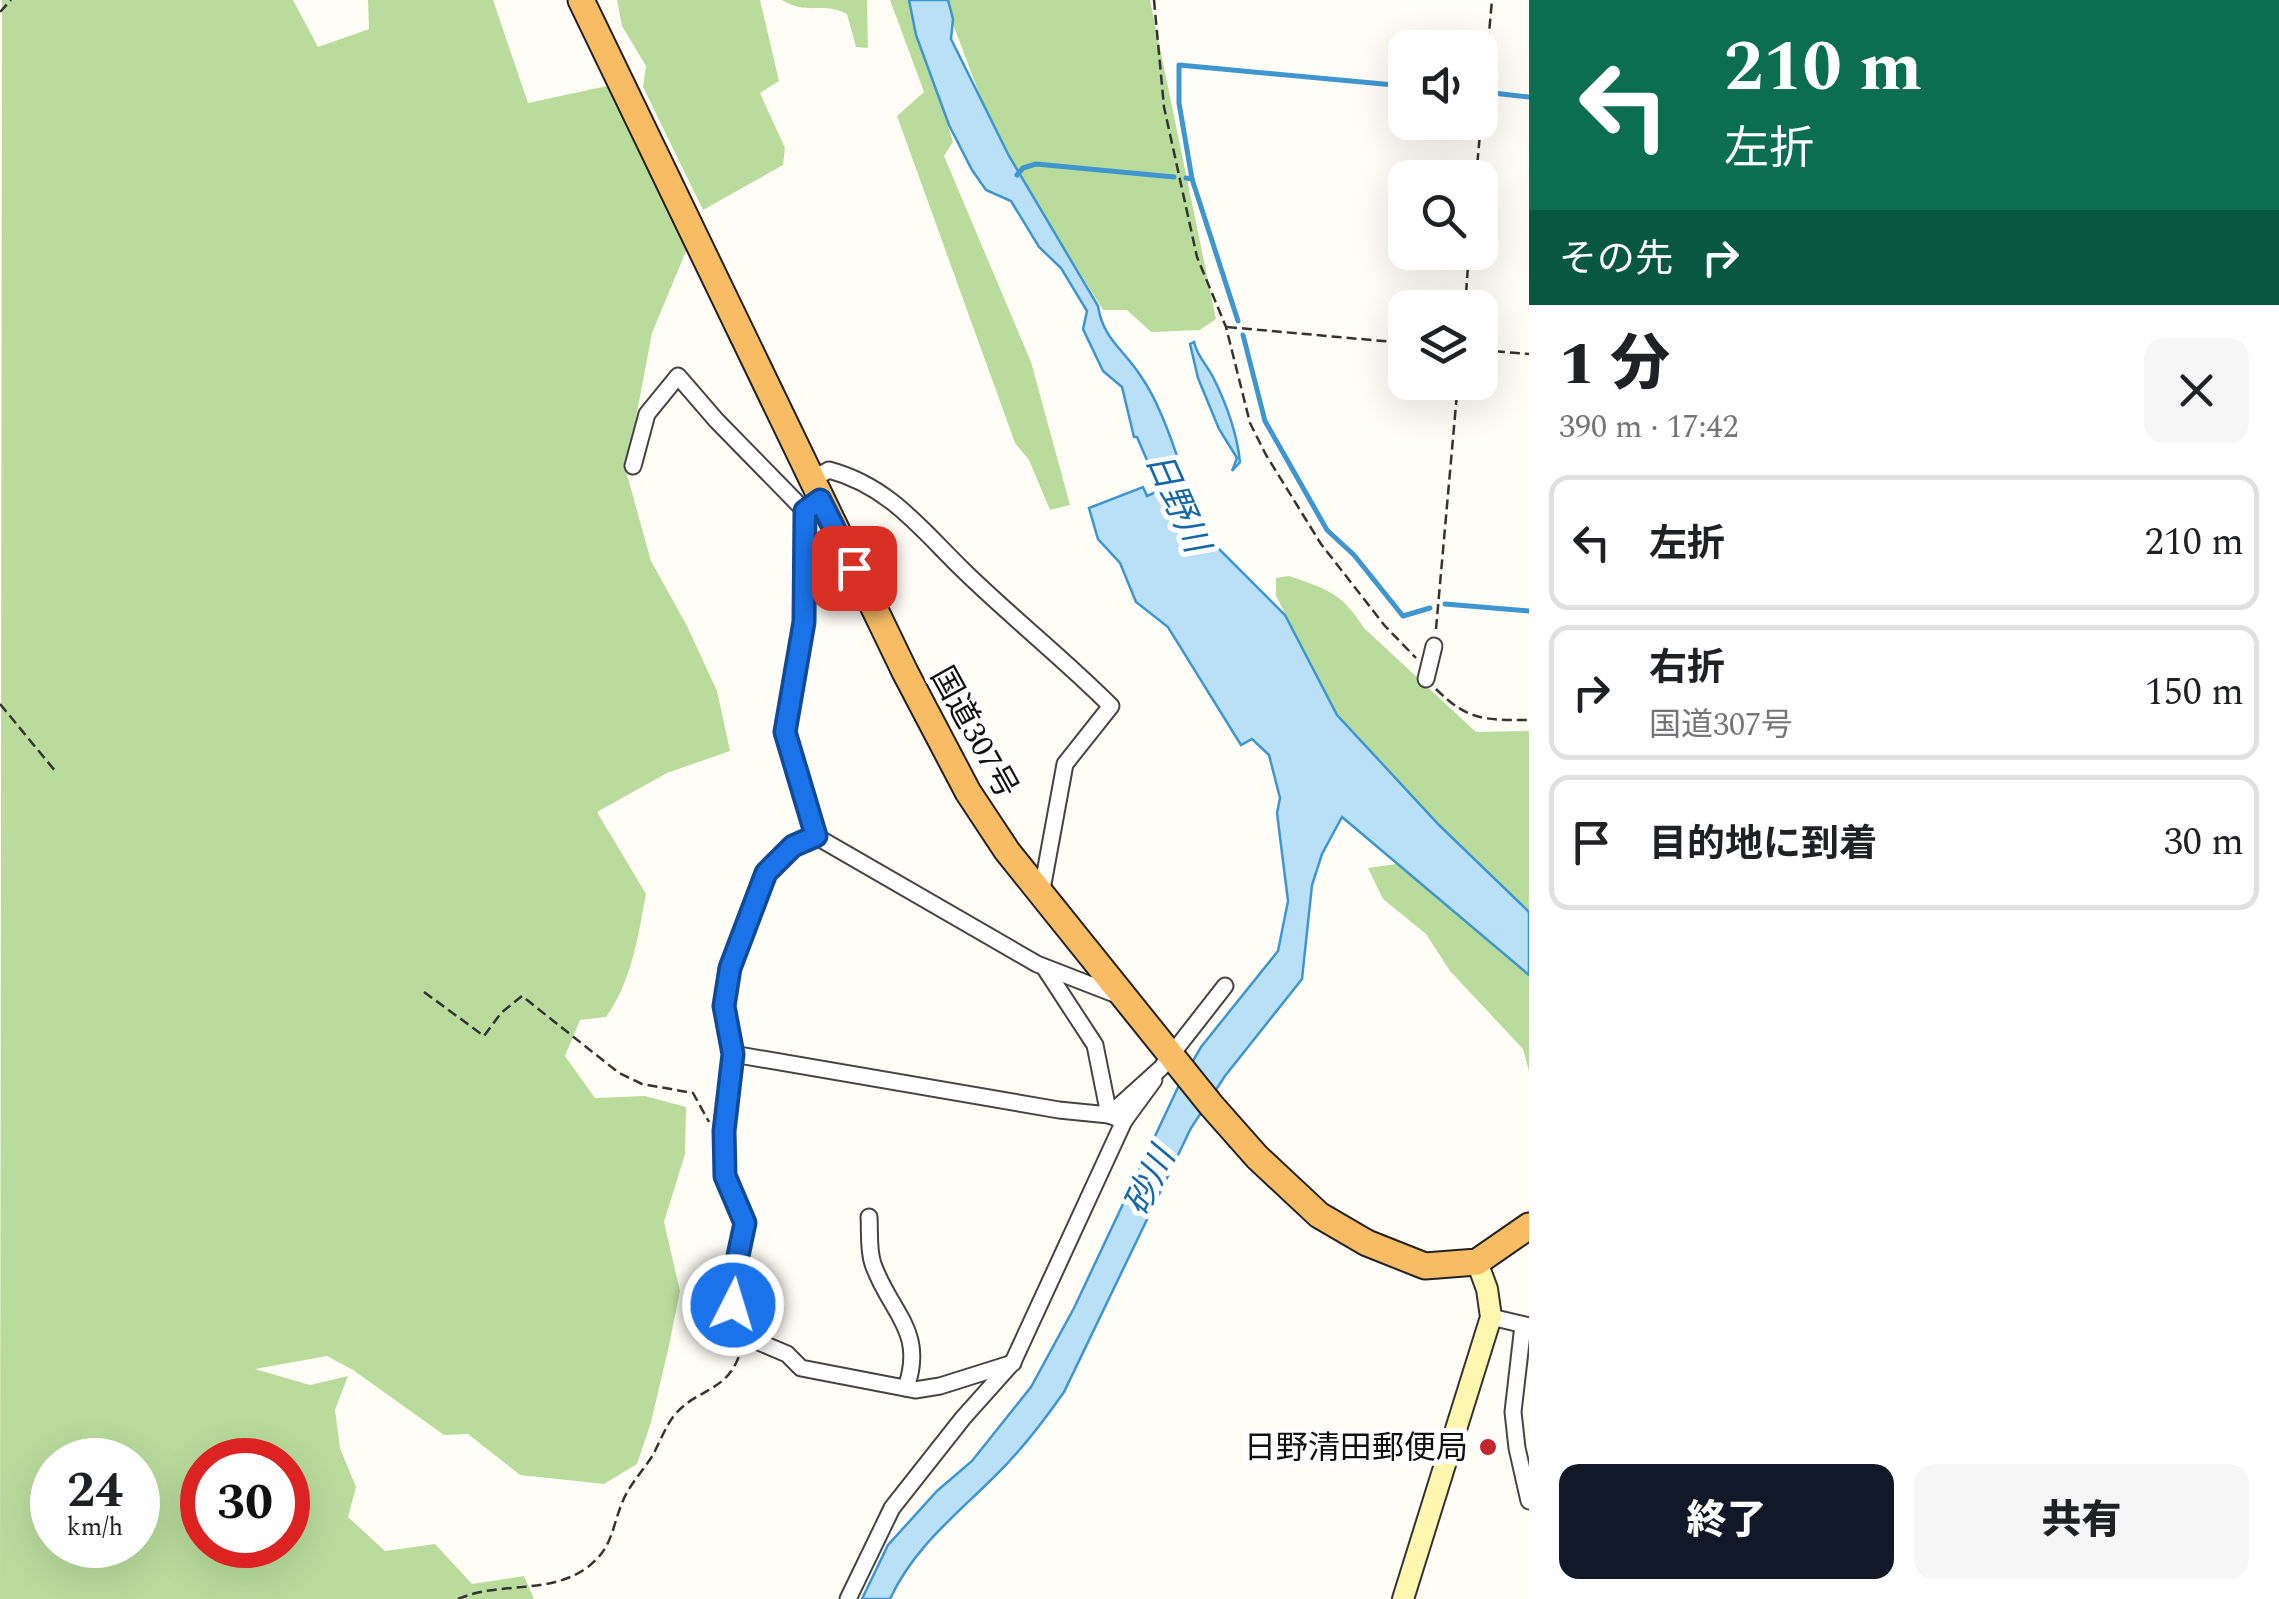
<!DOCTYPE html>
<html lang="ja">
<head>
<meta charset="utf-8">
<style>
	body { margin:0; font-family:Spectral,"Noto Sans JP",serif; background:#f6f6f6; color:#202124; height:100vh; display:flex; flex-direction:column; font-size:38px; white-space:nowrap }
	* { box-sizing:border-box; margin:0 }
	p { font-size:32px; color:#757577 }
	.icon { flex:none; width:55px; height:55px; fill:none; stroke:currentColor; stroke-width:2; stroke-linecap:round; stroke-linejoin:round }
	.map { position:relative; flex:1; overflow:hidden }
	.side { display:flex; flex-direction:column; background:#fff; width:750px }
	.side>* { flex:none }
	.hud { background:#0b6e4f; color:#fff; overflow:hidden }
	.buttons { position:absolute; left:1388px; top:30px; display:grid; gap:20px }
	.buttons a { display:grid; place-items:center; width:110px; height:110px; border-radius:20px; background:#fff; box-shadow:0 10px 40px #0002; font-size:50px }
	.speed { position:absolute; left:30px; top:1438px; display:flex; gap:20px; font-size:50px; font-weight:700; text-align:center }
	.speed>* { display:grid; place-content:center; width:130px; height:130px; border-radius:50%; background:#fff; box-shadow:0 10px 40px #0002; line-height:1 }
	.speed small { font-size:25px; font-weight:400 }
	.speed .limit { border:15px solid #d22; background:#fff; color:#111 }
	.pin { position:absolute; display:grid; place-items:center; width:85px; height:85px; color:#fff; margin:-42px; border-radius:20px; box-shadow:0 5px 15px #0006 }
	.me { position:absolute; width:110px; margin:-55px; rotate:5deg; stroke-linejoin:round; filter:drop-shadow(0 0 8px #0008) }
	.turn { display:flex; align-items:center; gap:35px; height:210px; padding:0 30px; font-size:45px }
	.turn .icon { width:130px; height:130px; stroke-width:2.5 }
	.turn b { display:block; font-size:70px; line-height:85px }
	.then { display:flex; align-items:center; height:95px; padding:0 30px; background:#0003; gap:20px; font-size:38px }
	.round { display:grid; place-items:center; flex:none; width:105px; height:105px; border-radius:20px; background:#f6f6f6 }
	.headline { display:flex; align-items:center; justify-content:space-between; height:170px; padding:0 30px }
	h1 { font-size:60px; font-weight:800; line-height:75px }
	.action { display:flex; gap:20px; margin-top:auto; padding:20px 30px }
	.action a { flex:1; height:115px; border-radius:20px; background:#111827; color:#fff; font-size:40px; font-weight:800; line-height:115px; text-align:center }
	.action a+a { background:#f6f6f6; color:#202124 }
	ul { padding:0; list-style:none }
	li { display:flex; align-items:center; gap:30px; height:135px; margin:0 20px 15px; padding:0 10px; border:5px solid #e0e0e0; border-radius:20px }
	li div { flex:1 }
	li b { display:block; font-size:38px }
	li em { font-style:normal }
	main { display:flex; flex:1; min-height:0 }
	.map>svg:first-child { display:block }
	.forest { fill:#b9dc9c; fill-rule:evenodd }
	.water { fill:#b9e0f7; stroke:#3f96cf; stroke-width:2.5 }
	.lines { fill:none; stroke-linecap:round; stroke-linejoin:round }
	.stream { stroke:#3f96cf; stroke-width:5 }
	.minor-casing { stroke:#444; stroke-width:19 }
	.secondary-casing { stroke:#333; stroke-width:24 }
	.trunk-casing { stroke:#222; stroke-width:29 }
	.path { stroke:#333; stroke-width:2.5; stroke-dasharray:10 5; stroke-linecap:butt }
	.minor { stroke:#fff; stroke-width:15 }
	.secondary { stroke:#fff6b0; stroke-width:20 }
	.trunk { stroke:#f7bc64; stroke-width:25 }
	.route-casing { stroke:#114b97; stroke-width:25 }
	.route { stroke:#1a73e8; stroke-width:18 }
	.poi-dot { fill:#c4262e; stroke:#fff; stroke-width:4 }
	.labels { text-anchor:middle; stroke-width:10; stroke-linejoin:round; paint-order:stroke }
	.street-label { font-size:32px; fill:#111; stroke:#fff }
	.poi-label { font-size:32px; fill:#111; stroke:#fff; text-anchor:end }
	.water-label { font-size:35px; font-style:italic; fill:#1768a6; stroke:#fff }
</style>
</head>
<body>
<main>
<div class="map">
<svg width="1529" height="1599" viewBox="0 0 1529 1599">
	<rect width="100%" height="100%" fill="#fffdf5"/>
	<!-- forest -->
	<g class="forest">
		<path d="M2 0H293L318 47 369 29 368 0H493L528 103 607 86 689 244 652 333 626 471 651 561 687 626 717 691 730 751 667 773 597 812 646 894C638 936 632 981 606 1017L580 1020 565 1056 595 1098 645 1096 686 1107 685 1154 664 1222 680 1291 668 1350 651 1422 637 1464 604 1484 520 1475 468 1434 444 1435 353 1370 327 1356 255 1369 310 1385 348 1376 335 1410 340 1448 356 1487 348 1517 385 1551 435 1544 472 1584 524 1576 534 1599H0ZM52 1460H138V1545H52ZM202 1460H288V1545H202Z"/>
		<path d="M617 0H760L779 81 760 93 785 148 783 165 703 210 643 87 646 66 622 26Z"/>
		<path d="M782 0H867L868 48 856 47 847 14C821 1 808 16 782 0Z"/>
		<path d="M890 0H911L953 142 944 156 1031 362 1070 505 1050 510 1029 460 1015 443 897 116 924 92Z"/>
		<path d="M944 0H1150L1216 319 1200 330 1151 332 1127 310H1103L995 136Z"/>
		<path d="M1289 576C1327 589 1342 593 1364 628L1476 732 1529 731V912L1439 825 1337 715 1276 596V578Z"/>
		<path d="M1410 862 1529 964V1071L1523 1049 1450 971 1426 934 1383 899 1368 868Z"/>
	</g>
	<!-- water -->
	<g class="water">
		<path d="M909 0H948L953 19 951 39 1009 156 1098 306C1103 340 1125 350 1142 378 1159 402 1173 443 1182 471L1170 476 1174 487 1187 483 1211 541 1285 615 1337 715 1439 825 1529 912V975L1342 817 1322 854 1312 885 1302 979 1225 1076 1191 1128 1064 1392C1043 1422 1022 1450 995 1476 956 1515 914 1547 890 1599H862L888 1545 937 1491 972 1461 1031 1387 1074 1308 1180 1083 1201 1047 1278 951 1288 901 1277 813 1280 798 1269 755 1252 739 1241 745 1168 627 1136 602 1120 563 1098 539 1089 508 1143 487 1147 496 1156 492 1152 483 1156 481 1137 437H1134L1122 387 1103 371 1083 329 1087 311 1061 268 1039 247 1011 201 986 190 972 170 949 125 916 35Z"/>
		<path d="M1194 342C1197 356 1207 365 1213 377 1226 403 1237 434 1240 462L1232 471 1237 458 1219 429 1198 378 1190 344Z"/>
	</g>
	<g class="lines">
		<!-- stream -->
		<g class="stream">
			<path d="M1493 93 1529 97"/>
			<path d="M1017 175 1023 168 1036 164 1174 177"/>
			<path d="M1186 178 1192 179 1238 321"/>
			<path d="M1192 179 1179 103V65L1405 86"/>
			<path d="M1243 335 1265 421 1327 530 1354 555 1403 616 1430 608"/>
			<path d="M1445 604 1529 611"/>
		</g>
		<!-- minor casing -->
		<g class="minor-casing">
			<g id="minor">
				<path d="M633 466 647 414 678 376 716 420 805 511"/>
				<path d="M810 480 829 470C889 486 921 529 963 570 1011 617 1063 658 1111 706L1065 764 1041 895"/>
				<path d="M820 499 805 511 804 622 785 732 817 837 1037 964 1122 997"/>
				<path d="M1426 679 1434 646"/>
				<path d="M817 837 793 846 766 873 730 968 724 1006 733 1054 724 1131 725 1176 745 1223 732 1284 735 1326 741 1339 754 1340 787 1354 801 1368 915 1390 940 1386 1013 1363"/>
				<path d="M1044 967 1095 1045 1109 1115"/>
				<path d="M733 1054 1059 1110 1109 1115 1124 1121 1013 1362 963 1418 892 1508 848 1599"/>
				<path d="M1109 1115 1161 1068 1225 986"/>
				<path d="M1124 1121 1154 1080"/>
				<path d="M869 1217C870 1232 868 1250 873 1264 890 1313 926 1330 906 1388"/>
				<path d="M1491 1317 1529 1326"/>
				<path d="M1523 1325 1513 1412 1517 1448 1529 1501"/>
			</g>
		</g>
		<!-- secondary casing -->
		<g class="secondary-casing">
			<path id="secondary" d="M1403 1599 1491 1317 1487 1289 1477 1262"/>
		</g>
		<!-- trunk casing -->
		<g class="trunk-casing">
			<path id="trunk" d="M581 0 905 672 968 792 1007 851 1211 1105 1257 1157 1319 1215 1367 1243 1425 1266 1477 1262 1529 1226"/>
		</g>
		<!-- path -->
		<g class="path">
			<path d="M1154 0 1164 107 1197 257 1226 327 1250 423 1266 455 1321 544 1385 626 1416 658"/>
			<path d="M0 12 11 0"/>
			<path d="M1476 178 1492 0"/>
			<path d="M1465 308 1469 252"/>
			<path d="M1227 327 1405 343"/>
			<path d="M1480 350 1529 354"/>
			<path d="M1436 629 1458 382"/>
			<path d="M1436 689C1468 721 1485 720 1529 720"/>
			<path d="M0 704 56 772"/>
			<path d="M424 992 484 1036 501 1013 522 996 619 1073 642 1084 693 1093 709 1122"/>
			<path d="M458 1599C499 1581 547 1595 585 1569 613 1549 611 1530 622 1503 628 1487 641 1473 651 1458 659 1445 664 1429 673 1417 694 1389 726 1393 739 1356"/>
		</g>
		<!-- minor -->
		<use href="#minor" class="minor"/>
		<!-- secondary -->
		<use href="#secondary" class="secondary"/>
		<!-- trunk -->
		<use href="#trunk" class="trunk"/>
	</g>
	<g class="lines">
		<!-- route casing -->
		<g class="route-casing">
			<path id="route" d="M733 1305 732 1284 745 1223 725 1176 724 1131 733 1054 724 1006 730 968 766 873 793 846 816 836 785 732 804 622 805 511 820 500 854 568"/>
		</g>
		<!-- route -->
		<use href="#route" class="route"/>
	</g>
	<!-- markers -->
	<circle class="poi-dot" cx="1488" cy="1447" r="10"/>
	<g class="labels">
		<!-- street labels -->
		<g class="street-label">
			<text transform="translate(975 732) rotate(61)" y="11">国道307号</text>
		</g>
		<!-- poi labels -->
		<g class="poi-label">
			<text x="1468" y="1458">日野清田郵便局</text>
		</g>
		<!-- water labels -->
		<g class="water-label">
			<text transform="translate(1178 502) rotate(66)" y="12">日野川</text>
			<text transform="translate(1149 1181) rotate(-64)" y="12">砂川</text>
		</g>
	</g>
</svg>
<div class="buttons">
<a><svg class="icon" aria-label="sound" viewBox="0 0 24 24"><path d="M4 9h4l5-4v14l-5-4H4zM17 9q2 3 0 6"/></svg></a>
<a><svg class="icon" aria-label="search" viewBox="0 0 24 24"><circle cx="10" cy="10" r="6"/><path d="M15 15l6 6"/></svg></a>
<a><svg class="icon" aria-label="layers" viewBox="0 0 24 24"><path d="M12 4l9 5-9 5-9-5zM3 14l9 5 9-5"/></svg></a>
</div>
<div class="speed"><div>24<small>km/h</small></div><div class="limit">30</div></div>
<div class="pin" style="left:854px;top:568px;background:#d93025"><svg class="icon" aria-label="arrive" viewBox="0 0 24 24"><path d="M6 21V4h12l-3 4 3 4H6"/></svg></div>
<svg class="me" style="left:733px;top:1305px" viewBox="-20 -20 40 40"><circle r="17" fill="#1a73e8" stroke="#fff" stroke-width="3"/><path d="M0-11L8 9 0 5-8 9z" fill="#fff"/></svg>
</div>
<section class="side">
<div class="hud">
<div class="turn"><svg class="icon" aria-label="left" viewBox="0 0 24 24"><path d="M17 20v-9H6M10 6l-5 5 5 5"/></svg><div><b>210 m</b>左折</div></div>
<div class="then">その先<svg class="icon" aria-label="right" viewBox="0 0 24 24"><path d="M7 20v-9h11M14 6l5 5-5 5"/></svg></div>
</div>
<div class="headline"><div><h1>1 分</h1><p>390 m · 17:42</p></div><a class="round"><svg class="icon" aria-label="close" viewBox="0 0 24 24"><path d="M6 6l12 12M18 6L6 18"/></svg></a></div>
<ul>
<li><svg class="icon" aria-label="left" viewBox="0 0 24 24"><path d="M17 20v-9H6M10 6l-5 5 5 5"/></svg><div><b>左折</b></div><em>210 m</em></li>
<li><svg class="icon" aria-label="right" viewBox="0 0 24 24"><path d="M7 20v-9h11M14 6l5 5-5 5"/></svg><div><b>右折</b><p>国道307号</p></div><em>150 m</em></li>
<li><svg class="icon" aria-label="arrive" viewBox="0 0 24 24"><path d="M6 21V4h12l-3 4 3 4H6"/></svg><div><b>目的地に到着</b></div><em>30 m</em></li>
</ul>
<div class="action"><a>終了</a><a>共有</a></div>
</section>
</main>
</body>
</html>
